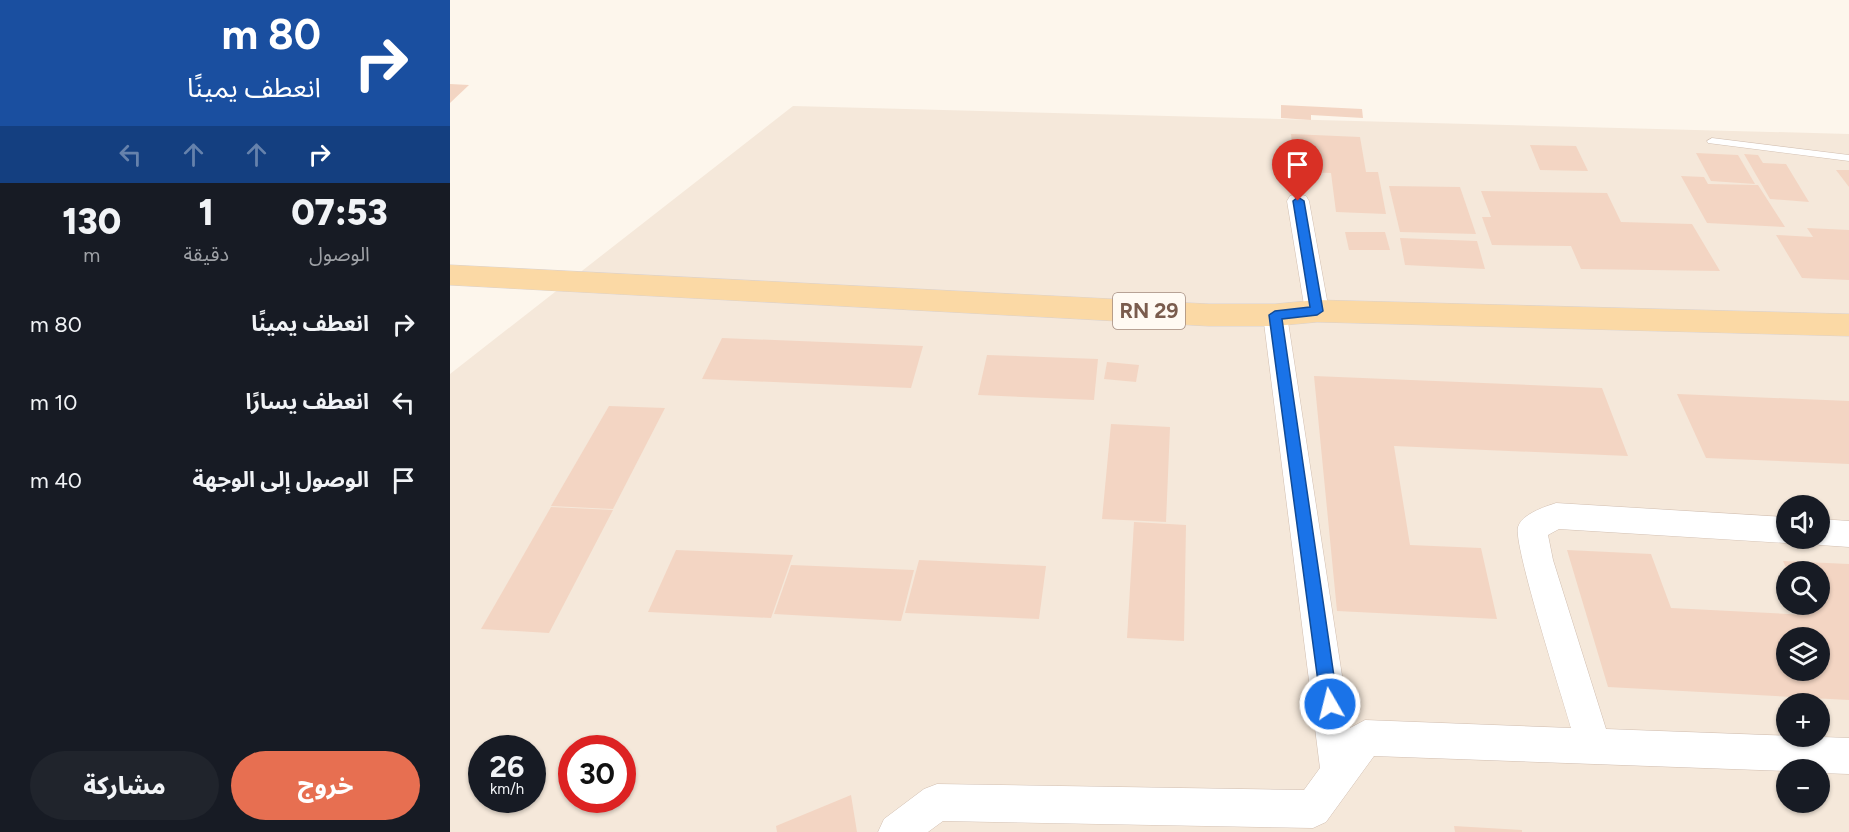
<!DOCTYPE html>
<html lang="ar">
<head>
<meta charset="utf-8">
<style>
	body { margin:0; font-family:Figtree,"Noto Sans Arabic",sans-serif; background:#20242c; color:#f1f3f6; direction:rtl; height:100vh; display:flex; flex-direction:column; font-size:22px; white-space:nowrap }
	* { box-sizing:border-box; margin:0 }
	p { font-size:20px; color:#9ea1a6 }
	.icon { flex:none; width:33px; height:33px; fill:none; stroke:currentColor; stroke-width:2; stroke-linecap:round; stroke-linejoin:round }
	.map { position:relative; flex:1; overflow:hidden; direction:ltr }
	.sheet { display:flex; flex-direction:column; background:#171b24; width:450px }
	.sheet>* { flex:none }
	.hud { background:#1a4fa0; color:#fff; overflow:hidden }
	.tools { position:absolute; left:1326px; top:495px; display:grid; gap:12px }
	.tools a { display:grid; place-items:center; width:54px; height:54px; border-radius:50%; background:#171b24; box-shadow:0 2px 4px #0004; font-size:30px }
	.speed { position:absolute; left:18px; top:735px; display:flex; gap:12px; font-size:30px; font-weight:700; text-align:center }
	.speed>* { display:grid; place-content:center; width:78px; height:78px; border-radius:50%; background:#171b24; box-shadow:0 2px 4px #0004; line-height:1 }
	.speed small { font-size:15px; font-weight:400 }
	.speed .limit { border:9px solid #d22; background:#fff; color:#111 }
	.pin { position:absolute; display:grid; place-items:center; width:51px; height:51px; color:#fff; margin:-62px -26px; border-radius:50% 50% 50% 0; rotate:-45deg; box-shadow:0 0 6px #0007 }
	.pin .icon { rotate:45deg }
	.me { position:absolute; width:66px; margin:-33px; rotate:352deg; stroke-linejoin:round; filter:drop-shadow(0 0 4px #0008) }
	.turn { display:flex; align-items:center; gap:21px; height:126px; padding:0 30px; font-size:27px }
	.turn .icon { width:78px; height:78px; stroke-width:2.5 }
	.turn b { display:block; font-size:42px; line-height:51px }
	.lanes { display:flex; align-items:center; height:57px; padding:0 30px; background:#0003; justify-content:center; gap:30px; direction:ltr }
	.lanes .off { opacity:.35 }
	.eta { display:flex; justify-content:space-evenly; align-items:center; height:102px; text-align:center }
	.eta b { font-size:36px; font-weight:800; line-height:42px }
	.button { display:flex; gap:12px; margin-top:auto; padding:12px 30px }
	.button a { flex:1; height:69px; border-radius:36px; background:#e76f51; color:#fff; font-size:24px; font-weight:800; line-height:69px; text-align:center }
	.button a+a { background:#20242c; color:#f1f3f6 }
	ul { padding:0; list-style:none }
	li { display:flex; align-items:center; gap:18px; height:78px; padding:0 30px }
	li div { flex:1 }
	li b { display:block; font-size:22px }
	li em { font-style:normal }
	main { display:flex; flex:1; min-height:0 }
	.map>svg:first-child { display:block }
	.residential { fill:#f5e8da; fill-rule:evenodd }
	.building { fill:#f3d5c3; fill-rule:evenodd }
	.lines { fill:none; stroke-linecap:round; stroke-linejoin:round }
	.lane-casing { stroke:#d1beb0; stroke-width:1 }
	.street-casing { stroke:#d1beb0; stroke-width:1 }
	.primary-casing { stroke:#dad1cd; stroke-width:1 }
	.lane { fill:#fff; fill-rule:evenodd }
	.street { fill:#fff; fill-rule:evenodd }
	.primary { fill:#fbd9a5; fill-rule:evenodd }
	.route { fill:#1a73e8; stroke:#114b97; stroke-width:1.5 }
	.labels { text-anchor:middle; stroke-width:5; stroke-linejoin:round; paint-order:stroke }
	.shield { fill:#fffaf3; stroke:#a28b7f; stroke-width:1.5 }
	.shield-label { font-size:21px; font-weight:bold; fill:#7a5c4d }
</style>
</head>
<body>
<main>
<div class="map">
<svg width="1399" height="832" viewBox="0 0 1399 832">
	<rect width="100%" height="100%" fill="#fdf6ec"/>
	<!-- residential -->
	<path class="residential" d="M343 106 1399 134V832H0V374ZM1336 506H1370V538H1336ZM1336 572H1370V604H1336ZM1336 638H1370V670H1336ZM1336 704H1370V736H1336ZM32 748H82V800H32ZM122 748H172V800H122ZM1336 770H1370V802H1336Z"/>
	<!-- building -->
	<g class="building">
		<path d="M0 84 19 85 0 103Z"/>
		<path d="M831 105 912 109 913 118 861 115V120L831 118Z"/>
		<path d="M841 134 910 137 916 172H928L936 214 886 212 881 173 852 172 851 166 844 165Z"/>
		<path d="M1080 145 1126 146 1138 171 1090 170Z"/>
		<path d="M1246 153 1288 155 1305 184 1261 181Z"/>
		<path d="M1294 154 1308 155 1313 163 1336 164 1359 202 1320 199Z"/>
		<path d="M1386 170H1399V187Z"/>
		<path d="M1231 176 1254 177 1258 184 1308 185 1335 227 1257 223Z"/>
		<path d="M939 186 1010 187 1026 234 950 232Z"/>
		<path d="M1031 191 1157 193 1171 222 1242 224 1270 271 1131 269 1121 246 1042 245 1032 217H1041Z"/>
		<path d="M1357 228 1399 230V280L1352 278 1326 235 1363 237Z"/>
		<path d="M895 232H935L940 250H899Z"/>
		<path d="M950 238 1027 241 1035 269 955 265Z"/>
		<path d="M272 338 473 346 461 388 252 379Z"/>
		<path d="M537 355 648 359 644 400 528 395Z"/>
		<path d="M657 362 689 365 686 382 654 379Z"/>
		<path d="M864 376 1152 388 1178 456 944 446 960 545 1031 548 1047 619 887 611Z"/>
		<path d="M1227 394 1399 401V464L1256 458Z"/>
		<path d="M159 406 215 408 163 509 101 506Z"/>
		<path d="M661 424 720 427 716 522 652 519Z"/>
		<path d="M101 507 163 510 99 633 31 629Z"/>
		<path d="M684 522 736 525 734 641 677 638Z"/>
		<path d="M226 550 343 555 321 618 198 612Z"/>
		<path d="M1117 550 1201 554 1221 608 1358 615 1353 604H1370V572H1338L1333 561 1399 564V700L1158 687ZM1336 638H1370V670H1336Z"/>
		<path d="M469 560 596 566 589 619 455 613Z"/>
		<path d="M341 565 464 570 451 621 324 614Z"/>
		<path d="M401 795 407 832H327L326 826Z"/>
		<path d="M1004 826 1072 830V832H1005Z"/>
	</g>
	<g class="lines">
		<!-- lane casing -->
		<g class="lane-casing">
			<path id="lane" d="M1262 138 1399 155V161L1258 143 1257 141Z"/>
		</g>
		<!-- street casing -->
		<g class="street-casing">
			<g id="street">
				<path d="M848 194 856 196 859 201 879 311 876 317 867 320 858 317 855 311 837 201 840 196Z"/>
				<path d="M825 306 834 309 837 315 900 728 915 720 1121 728C1113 699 1063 545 1068 527 1072 514 1094 507 1106 503L1336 517V538H1347L1336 543 1109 529 1098 535 1103 560 1156 729 1399 738V774L1370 773V770H1336V771L924 756 876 822 863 828 493 821 478 832H428L434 819 474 789 487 784 854 790 870 768 813 315 816 309Z"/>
				<path d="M1370 519 1399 521V547L1370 545 1359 542 1358 538H1370Z"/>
			</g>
		</g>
		<!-- primary casing -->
		<g class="primary-casing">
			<path id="primary" d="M0 265 759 304H825L867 300 1399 314V336L867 322 825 326H759L0 285Z"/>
		</g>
		<!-- lane -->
		<use href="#lane" class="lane"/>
		<!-- street -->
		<use href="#street" class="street"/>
		<!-- primary -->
		<use href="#primary" class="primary"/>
	</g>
	<!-- route -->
	<path class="route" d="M848 197 854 201 873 311 867 315 832 319 888 704 886 710 880 712 874 710 871 704 819 315 825 311 860 307 843 201Z"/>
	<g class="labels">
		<!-- shield labels -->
		<rect class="shield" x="663" y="293" width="72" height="36" rx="4.5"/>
		<g class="shield-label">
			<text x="699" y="318">RN 29</text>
		</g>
	</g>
</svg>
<div class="tools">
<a><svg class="icon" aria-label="sound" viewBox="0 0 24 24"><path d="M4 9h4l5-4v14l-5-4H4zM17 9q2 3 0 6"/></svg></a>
<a><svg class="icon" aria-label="search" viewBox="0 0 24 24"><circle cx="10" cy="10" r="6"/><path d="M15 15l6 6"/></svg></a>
<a><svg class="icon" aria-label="layers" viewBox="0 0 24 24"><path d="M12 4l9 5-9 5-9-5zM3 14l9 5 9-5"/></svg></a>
<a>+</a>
<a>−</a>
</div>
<div class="speed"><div>26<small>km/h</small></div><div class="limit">30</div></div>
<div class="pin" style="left:848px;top:201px;background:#d93025"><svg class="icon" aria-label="arrive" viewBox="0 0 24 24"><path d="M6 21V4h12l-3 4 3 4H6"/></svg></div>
<svg class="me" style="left:880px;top:704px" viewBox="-20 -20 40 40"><circle r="17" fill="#1a73e8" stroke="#fff" stroke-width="3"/><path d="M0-11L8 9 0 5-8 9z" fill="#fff"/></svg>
</div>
<section class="sheet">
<div class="hud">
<div class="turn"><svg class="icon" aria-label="right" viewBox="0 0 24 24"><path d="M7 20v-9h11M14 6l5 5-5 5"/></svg><div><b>80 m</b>انعطف يمينًا</div></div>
<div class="lanes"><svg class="icon off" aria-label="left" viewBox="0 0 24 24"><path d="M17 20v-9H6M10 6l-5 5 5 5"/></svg><svg class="icon off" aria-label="ahead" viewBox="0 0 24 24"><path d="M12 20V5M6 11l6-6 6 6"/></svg><svg class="icon off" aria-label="ahead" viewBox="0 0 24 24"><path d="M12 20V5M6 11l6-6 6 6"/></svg><svg class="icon" aria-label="right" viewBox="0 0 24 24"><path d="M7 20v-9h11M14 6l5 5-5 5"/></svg></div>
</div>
<div class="eta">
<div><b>07:53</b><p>الوصول</p></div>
<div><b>1</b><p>دقيقة</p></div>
<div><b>130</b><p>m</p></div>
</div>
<ul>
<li><svg class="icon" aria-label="right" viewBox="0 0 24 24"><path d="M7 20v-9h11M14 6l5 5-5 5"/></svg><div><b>انعطف يمينًا</b></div><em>80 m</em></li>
<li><svg class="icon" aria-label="left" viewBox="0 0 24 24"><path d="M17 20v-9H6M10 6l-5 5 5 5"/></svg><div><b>انعطف يسارًا</b></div><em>10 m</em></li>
<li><svg class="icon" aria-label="arrive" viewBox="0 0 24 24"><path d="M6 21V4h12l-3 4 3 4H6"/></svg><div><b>الوصول إلى الوجهة</b></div><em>40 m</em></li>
</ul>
<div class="button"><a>خروج</a><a>مشاركة</a></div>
</section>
</main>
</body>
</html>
